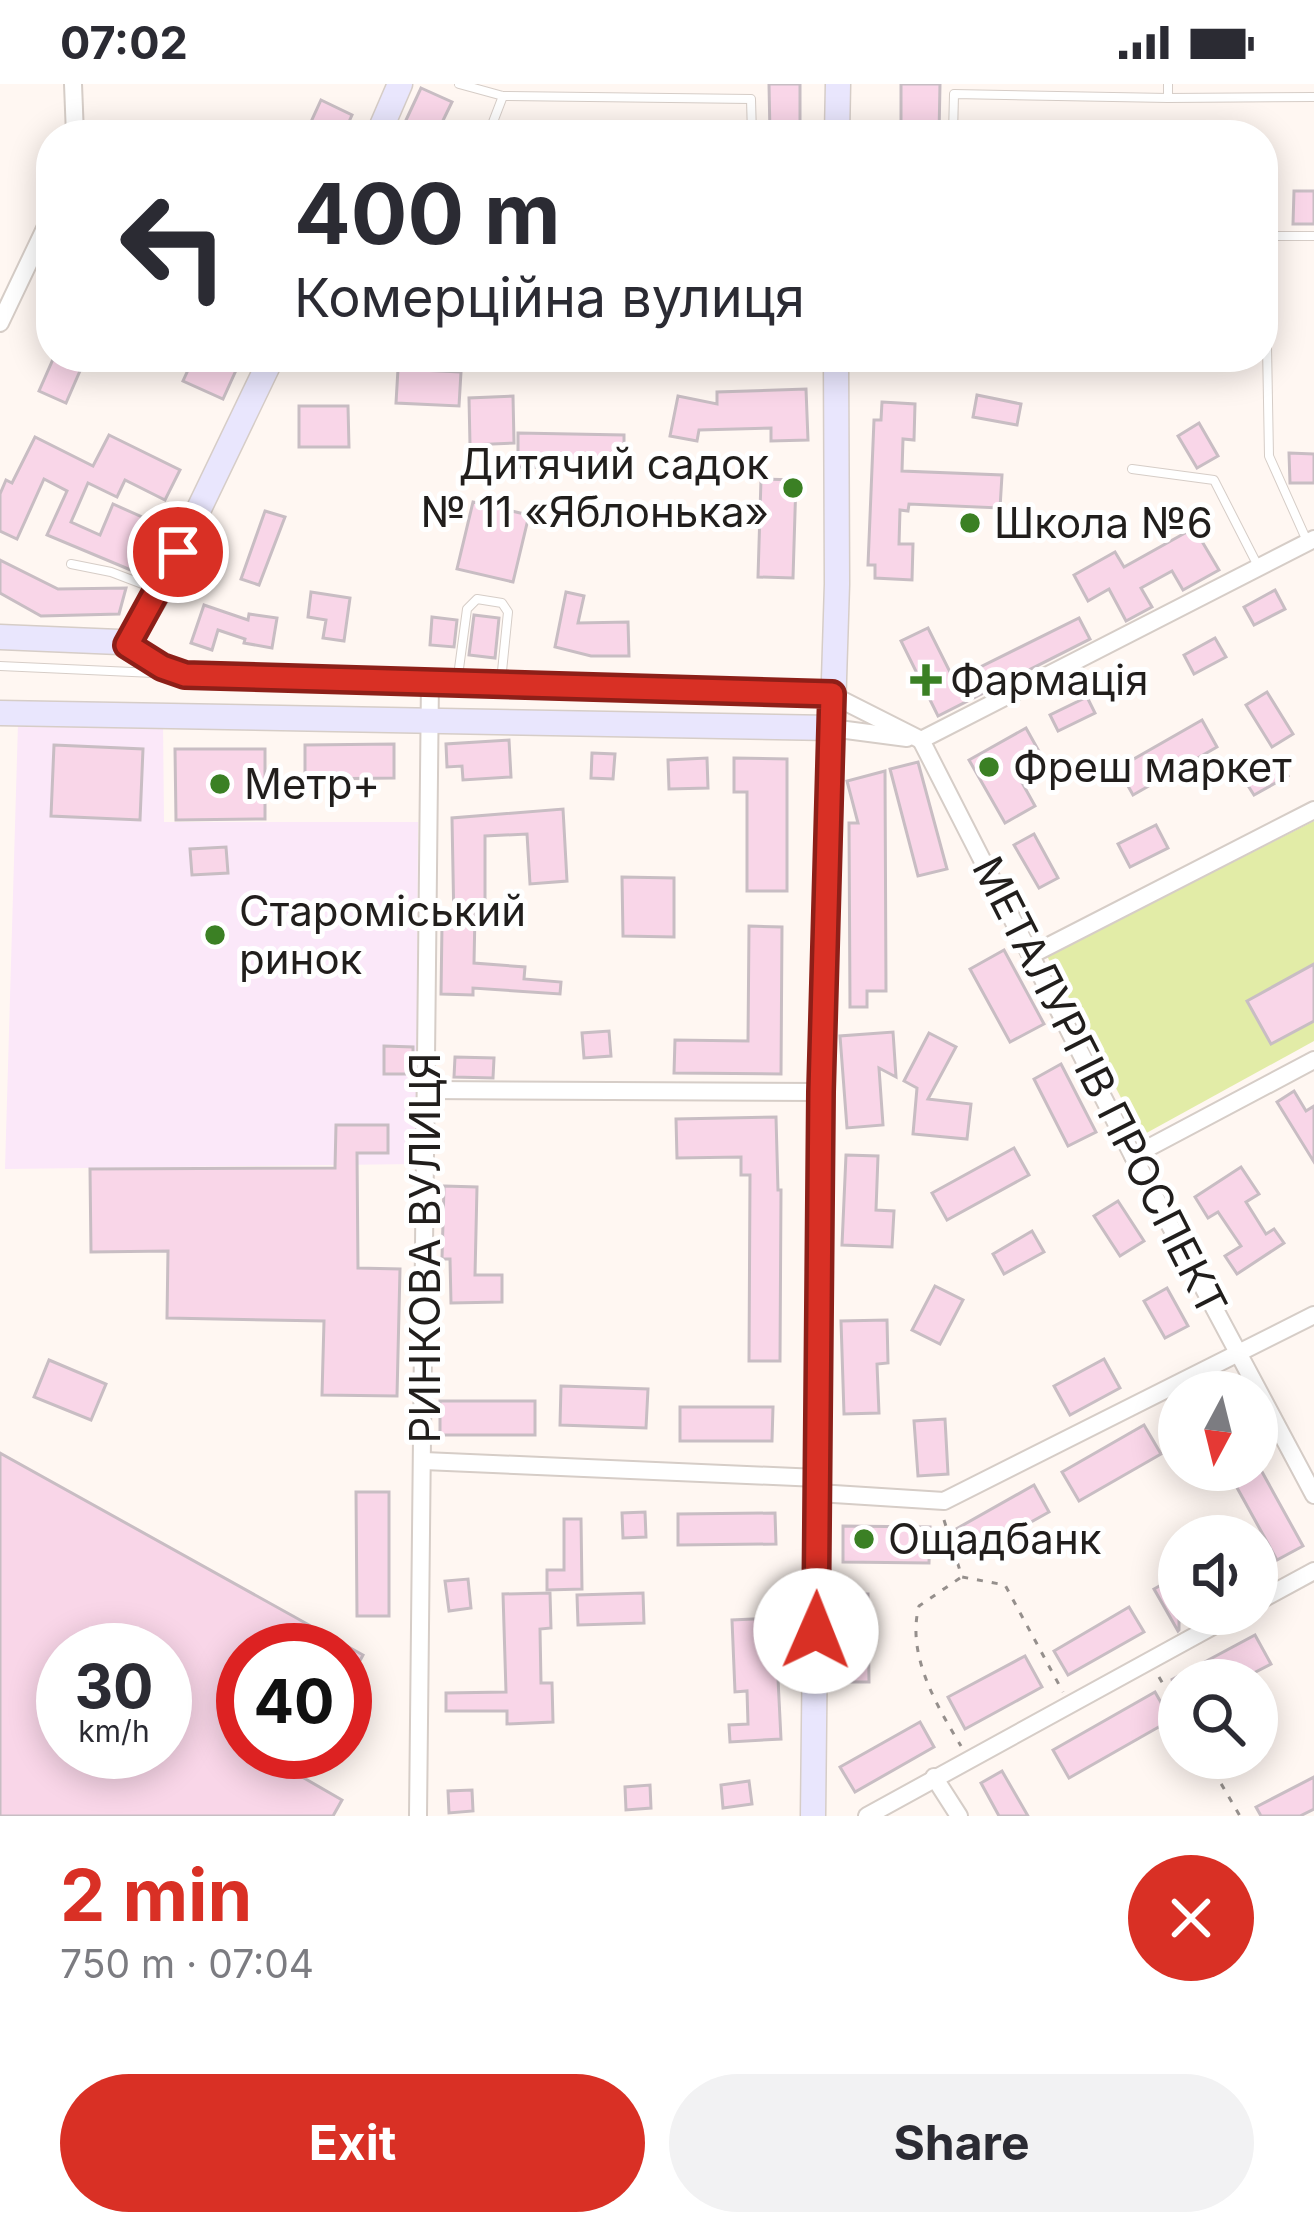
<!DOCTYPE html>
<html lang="en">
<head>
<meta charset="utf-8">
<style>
	body { margin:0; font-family:Inter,sans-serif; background:#f2f2f3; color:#2b2b33; height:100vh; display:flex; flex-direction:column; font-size:45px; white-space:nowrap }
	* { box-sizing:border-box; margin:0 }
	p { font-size:39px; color:#7c7c81 }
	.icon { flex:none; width:66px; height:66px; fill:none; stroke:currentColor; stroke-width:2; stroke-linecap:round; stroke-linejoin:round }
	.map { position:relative; height:1732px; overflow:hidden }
	.drawer { display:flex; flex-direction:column; background:#fff; flex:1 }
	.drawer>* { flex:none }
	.top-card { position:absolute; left:36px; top:36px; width:1242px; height:252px; border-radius:48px; box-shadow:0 6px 30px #0003; background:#fff; color:#2b2b33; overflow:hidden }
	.needle { width:78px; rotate:187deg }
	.tools { position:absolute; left:1158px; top:1287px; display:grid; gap:24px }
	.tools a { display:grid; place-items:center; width:120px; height:120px; border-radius:50%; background:#fff; box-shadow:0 6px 30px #0003; font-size:60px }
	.speed { position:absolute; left:36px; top:1539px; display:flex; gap:24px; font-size:60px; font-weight:700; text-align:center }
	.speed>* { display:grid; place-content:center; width:156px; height:156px; border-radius:50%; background:#fff; box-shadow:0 6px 30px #0003; line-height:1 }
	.speed small { font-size:30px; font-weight:400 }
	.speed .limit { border:18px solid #d22; background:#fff; color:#111 }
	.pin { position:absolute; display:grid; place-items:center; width:102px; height:102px; color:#fff; margin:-51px; border:6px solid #fff; border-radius:50%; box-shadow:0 3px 12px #0007 }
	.me { position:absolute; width:132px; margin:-66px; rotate:1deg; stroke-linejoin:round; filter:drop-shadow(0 0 9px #0008) }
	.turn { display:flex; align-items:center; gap:42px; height:252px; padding:0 60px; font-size:54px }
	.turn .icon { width:156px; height:156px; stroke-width:2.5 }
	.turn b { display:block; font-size:84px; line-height:102px }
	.round { display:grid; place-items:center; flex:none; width:126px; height:126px; border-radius:63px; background:#f2f2f3 }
	.head { display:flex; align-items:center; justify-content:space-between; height:204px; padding:0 60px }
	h1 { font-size:72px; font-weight:700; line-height:90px; color:#d93025 }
	.button { display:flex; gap:24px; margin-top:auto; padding:24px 60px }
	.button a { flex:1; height:138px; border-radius:72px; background:#d93025; color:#fff; font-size:48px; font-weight:700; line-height:138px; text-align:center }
	.button a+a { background:#f2f2f3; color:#2b2b33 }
	.status { display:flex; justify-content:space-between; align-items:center; height:84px; padding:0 60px; background:#fff; direction:ltr }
	.status svg { height:33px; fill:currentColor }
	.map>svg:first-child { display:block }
	.commercial { fill:#fbe8f9 }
	.green { fill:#e2eca7 }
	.building { fill:#f9d6e8; stroke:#c8bdc3; stroke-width:3; fill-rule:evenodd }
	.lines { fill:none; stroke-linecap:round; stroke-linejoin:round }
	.lane-casing { stroke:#d6cdc7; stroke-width:10 }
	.street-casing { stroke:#d6cdc7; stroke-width:20 }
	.secondary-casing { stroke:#d6cdc7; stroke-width:27 }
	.path { stroke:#958f8c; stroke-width:3; stroke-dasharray:6 9; stroke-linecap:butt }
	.lane { stroke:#fff; stroke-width:8 }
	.street { stroke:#fff; stroke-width:16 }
	.secondary { stroke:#e9e6fd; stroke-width:24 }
	.route-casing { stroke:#8d1f18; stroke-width:30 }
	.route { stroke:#d93025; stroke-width:21 }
	.poi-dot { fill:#3b8024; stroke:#fff; stroke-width:4.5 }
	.labels { text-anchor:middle; stroke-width:10; stroke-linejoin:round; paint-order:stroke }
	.poi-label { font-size:42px; fill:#211e1c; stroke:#fff; text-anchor:start }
	.street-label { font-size:42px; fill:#211e1c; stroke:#fff }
</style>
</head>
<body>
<div class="status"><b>07:02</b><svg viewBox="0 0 49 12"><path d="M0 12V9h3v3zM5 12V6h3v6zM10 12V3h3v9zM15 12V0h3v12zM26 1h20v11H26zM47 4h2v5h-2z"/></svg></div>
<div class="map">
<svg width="1314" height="1732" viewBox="0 0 1314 1732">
	<rect width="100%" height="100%" fill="#fff7f2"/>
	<!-- commercial -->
	<path class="commercial" d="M163 635 164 738H418L416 1080 5 1085 18 639Z"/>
	<!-- green -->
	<path class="green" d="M1314 737V957L1141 1052 1047 872Z"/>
	<!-- building -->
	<g class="building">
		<path d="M769 0H800V51H770Z"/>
		<path d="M901 0H940L939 51H901Z"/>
		<path d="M421 4 452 18 436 51H399Z"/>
		<path d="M321 16 352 31 343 51H305Z"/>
		<path d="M1294 107H1314V140H1293Z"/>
		<path d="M54 273H86L66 319 39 307Z"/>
		<path d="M194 273H242L223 315 183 297Z"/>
		<path d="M398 285 461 288 459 322 396 319Z"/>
		<path d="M806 305 808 356 771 357V344L699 346 697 357 670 352 678 312 717 320V308Z"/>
		<path d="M977 311 1021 320 1017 341 973 333Z"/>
		<path d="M513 312 514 359 470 361 469 314Z"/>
		<path d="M882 318 915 320 914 356 903 355 902 387 1002 391 1000 424 909 420 908 427 900 426 899 460H913L912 496 875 494V481H868L874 336H881Z"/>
		<path d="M299 322H348L349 363H299Z"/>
		<path d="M1199 339 1218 372 1197 384 1178 352Z"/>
		<path d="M518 349 624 351V385L518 383Z"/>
		<path d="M109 351 180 386 165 416 125 396 117 413 88 399 71 438 100 451 113 420 169 445 145 492 47 451 67 407 44 395 17 455 0 447V410L6 396 12 399 35 353 93 382Z"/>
		<path d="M1289 369 1314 370V399H1290Z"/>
		<path d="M761 395 796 396 793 494 758 493Z"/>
		<path d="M473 418 529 431 513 498 457 485Z"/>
		<path d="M265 427 285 433 259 501 241 495Z"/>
		<path d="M1194 444 1219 486 1183 506 1172 487 1141 504 1152 523 1126 537 1109 505 1088 517 1074 491 1115 468 1124 483Z"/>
		<path d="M0 476 58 505 126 504 119 530 41 532 0 509Z"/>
		<path d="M1275 506 1285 525 1254 541 1244 523Z"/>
		<path d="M311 508 350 514 344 557 323 554 326 536 308 533Z"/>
		<path d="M566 508 584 512 578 539 628 538 629 572H591L555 563Z"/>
		<path d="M204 521 248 536 249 530 277 534 272 564 244 559 245 555 218 546 212 566 191 559Z"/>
		<path d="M474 531 499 534 495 574 469 571Z"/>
		<path d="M432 533 457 536 454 563 430 561Z"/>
		<path d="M1079 534 1090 555 938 632 901 557 928 544 954 596Z"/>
		<path d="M1215 554 1226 573 1194 590 1184 571Z"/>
		<path d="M1267 608 1293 650 1272 663 1246 621Z"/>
		<path d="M1087 613 1095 629 1058 647 1050 631Z"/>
		<path d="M1202 636 1217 663 1133 711 1118 684Z"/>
		<path d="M1026 644 1041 671 1015 686 1035 722 1005 739 969 676Z"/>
		<path d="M509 656 511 693 463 696 462 682 447 683 446 660Z"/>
		<path d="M394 660V694L305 695V661Z"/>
		<path d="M54 661 143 665 140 736 51 732Z"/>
		<path d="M175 665H265V735L176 736Z"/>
		<path d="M592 669 615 670 613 695 591 694Z"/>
		<path d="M1277 672 1288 692 1254 711 1242 692Z"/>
		<path d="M707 674 708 704 669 705 668 676Z"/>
		<path d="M734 674 787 675V807H747V708H734Z"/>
		<path d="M918 678 947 785 918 792 890 685Z"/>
		<path d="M885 687 886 907H867V923H850L849 739H858L847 697Z"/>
		<path d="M563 725 567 797 530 800 527 750 485 752V830H475L474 879 525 883 524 895 561 898 560 910 473 904V911L441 910 442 841H454L452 734Z"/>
		<path d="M1156 741 1168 764 1130 783 1118 760Z"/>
		<path d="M1034 750 1058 794 1039 804 1014 761Z"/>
		<path d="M226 763 228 789 192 791 190 765Z"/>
		<path d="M622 793 674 794V853L623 852Z"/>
		<path d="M749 842 782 843 781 990 674 989 675 956 748 957Z"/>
		<path d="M1004 866 1044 940 1010 958 970 885Z"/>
		<path d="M1314 880V937L1271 960 1247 917Z"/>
		<path d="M609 947 611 972 584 974 582 949Z"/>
		<path d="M893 948 896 993 879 984 883 1041 847 1044 840 952Z"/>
		<path d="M929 949 956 963 928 1015 971 1020 967 1055 913 1050 917 1004 904 997Z"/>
		<path d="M384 962 413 963V990H384Z"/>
		<path d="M455 973 494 974 493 994 454 993Z"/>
		<path d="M1061 980 1096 1048 1068 1062 1034 995Z"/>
		<path d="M1294 1007 1306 1027 1314 1022V1078L1277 1018Z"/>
		<path d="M776 1033 778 1106H781L780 1277H749L750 1091H741V1073L677 1074 676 1035Z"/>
		<path d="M336 1041H388V1069H357L358 1184 400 1185 397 1312 322 1311 324 1237 167 1234 168 1167 91 1168 90 1085 335 1084Z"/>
		<path d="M1014 1064 1029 1091 947 1136 932 1109Z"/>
		<path d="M846 1071 878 1072 876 1126 894 1127 892 1163 842 1161Z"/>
		<path d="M1241 1083 1259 1110 1246 1118 1266 1150 1274 1145 1284 1159 1237 1190 1225 1172 1241 1162 1218 1128 1208 1134 1195 1113Z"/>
		<path d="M444 1102 477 1103 475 1191H502V1218L451 1219 450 1175H442Z"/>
		<path d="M1118 1117 1144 1157 1120 1172 1094 1132Z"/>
		<path d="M1032 1147 1044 1168 1004 1190 993 1170Z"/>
		<path d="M935 1202 963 1216 940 1260 912 1246Z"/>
		<path d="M1167 1204 1188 1242 1165 1254 1144 1217Z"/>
		<path d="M887 1236 888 1279 877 1280 879 1329 844 1330 841 1237Z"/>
		<path d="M1104 1275 1120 1304 1070 1331 1054 1302Z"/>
		<path d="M49 1276 106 1300 91 1336 34 1313Z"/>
		<path d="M561 1302 648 1305 646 1344 560 1341Z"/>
		<rect x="440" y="1317" width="95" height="34"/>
		<path d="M680 1323H773L772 1357H680Z"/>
		<path d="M945 1335 948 1390 918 1392 914 1337Z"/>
		<path d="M1144 1341 1161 1370 1079 1417 1062 1388Z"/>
		<path d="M0 1369 363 1571 345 1604V1566H243V1668H309L297 1690 342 1716 333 1732H0ZM63 1566H165V1668H63Z"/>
		<path d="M1261 1386 1303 1462 1277 1476 1235 1400Z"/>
		<path d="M1034 1401 1049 1428 970 1472 956 1445Z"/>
		<path d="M356 1408H389V1532H357Z"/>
		<path d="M645 1428 646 1453 623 1454 622 1429Z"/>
		<path d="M775 1429 776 1460 678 1461V1430Z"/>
		<path d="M564 1435H581L582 1505 547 1506V1486H564Z"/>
		<path d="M843 1442 930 1443 929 1479 843 1478Z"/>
		<path d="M1179 1491V1546L1178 1547 1154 1505Z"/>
		<path d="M468 1495 471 1524 449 1527 445 1497Z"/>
		<path d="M550 1509 551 1544 540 1545 541 1599H552L553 1638 507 1640V1627H446V1609L506 1608 503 1510Z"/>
		<path d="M643 1509 644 1539 578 1541 577 1511Z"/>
		<path d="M837 1510H868L869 1598H838Z"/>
		<path d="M1129 1523 1144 1548 1068 1591 1054 1567Z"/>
		<path d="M775 1534 781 1655 730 1658 729 1641 748 1640 747 1607 735 1608 732 1536Z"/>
		<path d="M1255 1551 1271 1580 1240 1596H1171Z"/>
		<path d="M1025 1572 1042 1603 965 1645 948 1613Z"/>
		<path d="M1155 1608 1171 1636 1069 1694 1053 1666Z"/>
		<path d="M920 1638 934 1663 855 1708 840 1683Z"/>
		<path d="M1002 1687 1028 1732H999L981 1699Z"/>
		<path d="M1314 1693V1725L1300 1732H1261L1256 1723Z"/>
		<path d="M749 1697 752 1720 723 1724 721 1701Z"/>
		<path d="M650 1701 651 1724 626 1726 625 1703Z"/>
		<path d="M472 1706 473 1727 449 1729 448 1707Z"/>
	</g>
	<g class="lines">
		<!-- lane casing -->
		<g class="lane-casing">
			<g id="lane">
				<path d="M459 0 503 12 751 15 752 51"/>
				<path d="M1168 14 1314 13"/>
				<path d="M488 51 503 12"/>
				<path d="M953 51 954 10 1168 14V0"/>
				<path d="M1132 385 1214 396 1258 482"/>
				<path d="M1307 457 1269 372 1265 152H1314"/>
				<path d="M71 480 111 488 153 504"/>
				<path d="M0 582 154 589"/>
				<path d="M458 592 467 525 477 515 502 519 508 528 501 597"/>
			</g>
		</g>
		<!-- street casing -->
		<g class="street-casing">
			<g id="street">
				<path d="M73 0 75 51"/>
				<path d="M0 239 51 132"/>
				<path d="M832 611 921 656"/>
				<path d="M831 644 907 654"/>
				<path d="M921 656 1133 1072 1314 1411"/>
				<path d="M921 656 1314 455"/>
				<path d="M1031 871 1314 726"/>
				<path d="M426 1006 821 1008"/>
				<path d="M1133 1072 1314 976"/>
				<path d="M424 1377 818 1394"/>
				<path d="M818 1409 944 1417 1314 1231"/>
				<path d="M1257 1518 1314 1487"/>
				<path d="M934 1693 959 1732"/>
				<path d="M418 1732 430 596"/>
				<path d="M867 1732 1235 1530"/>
			</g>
		</g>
		<!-- secondary casing -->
		<g class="secondary-casing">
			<g id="secondary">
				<path d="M378 51 400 0"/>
				<path d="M837 51 838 0"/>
				<path d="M0 553 119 558 162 583 185 591 832 611"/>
				<path d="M127 561 160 506 272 273"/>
				<path d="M0 629 831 644"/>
				<path d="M813 1732 821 1008 837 500 836 273"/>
			</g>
		</g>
		<!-- path -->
		<g class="path">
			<path d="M944 1436 962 1493 1005 1501 1063 1608"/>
			<path d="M960 1494 919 1522C906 1571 937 1622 961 1662"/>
			<path d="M1159 1593 1179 1627"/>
			<path d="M1206 1674 1240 1732"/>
		</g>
		<!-- lane -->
		<use href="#lane" class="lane"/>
		<!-- street -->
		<use href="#street" class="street"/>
		<!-- secondary -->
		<use href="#secondary" class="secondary"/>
	</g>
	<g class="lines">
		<!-- route casing -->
		<g class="route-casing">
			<path id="route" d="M178 468 127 561 162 583 185 591 832 610 821 1008 816 1547"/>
		</g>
		<!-- route -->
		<use href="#route" class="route"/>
	</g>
	<!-- markers -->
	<g class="poi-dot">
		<circle cx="793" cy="404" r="12"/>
		<circle cx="970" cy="439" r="12"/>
		<path d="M920 578h12v12h12v12h-12v12h-12v-12h-12v-12h12z"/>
		<circle cx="989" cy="683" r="12"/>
		<circle cx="220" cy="700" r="12"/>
		<circle cx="215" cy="851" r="12"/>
		<circle cx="864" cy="1455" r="12"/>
	</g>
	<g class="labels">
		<!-- poi labels -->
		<g class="poi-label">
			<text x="769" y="395" text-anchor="end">Дитячий садок<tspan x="769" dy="48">№ 11 «Яблонька»</tspan></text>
			<text x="994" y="454">Школа №6</text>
			<text x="950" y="611">Фармація</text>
			<text x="1013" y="698">Фреш маркет</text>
			<text x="244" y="715">Метр+</text>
			<text x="239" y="842">Староміський<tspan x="239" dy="48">ринок</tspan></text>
			<text x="888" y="1470">Ощадбанк</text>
		</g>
		<!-- street labels -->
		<g class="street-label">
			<text transform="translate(1100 1002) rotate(63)" y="15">МЕТАЛУРГІВ ПРОСПЕКТ</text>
			<text transform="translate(425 1164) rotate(-90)" y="15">РИНКОВА ВУЛИЦЯ</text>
		</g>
	</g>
</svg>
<div class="tools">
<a><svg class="needle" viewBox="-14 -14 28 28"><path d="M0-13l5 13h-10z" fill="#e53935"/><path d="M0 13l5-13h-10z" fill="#7c7c81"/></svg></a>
<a><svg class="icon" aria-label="sound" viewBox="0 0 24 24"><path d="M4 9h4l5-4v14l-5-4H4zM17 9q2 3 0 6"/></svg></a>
<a><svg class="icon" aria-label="search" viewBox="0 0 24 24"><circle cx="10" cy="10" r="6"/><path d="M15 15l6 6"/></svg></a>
</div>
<div class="speed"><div>30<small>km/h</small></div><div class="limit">40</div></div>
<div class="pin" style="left:178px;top:468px;background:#d93025"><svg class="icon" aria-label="arrive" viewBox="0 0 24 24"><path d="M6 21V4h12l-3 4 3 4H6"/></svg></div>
<svg class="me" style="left:816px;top:1547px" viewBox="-20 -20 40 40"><circle r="19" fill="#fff"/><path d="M0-13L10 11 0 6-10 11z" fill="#d93025"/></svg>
<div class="top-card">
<div class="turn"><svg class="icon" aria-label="left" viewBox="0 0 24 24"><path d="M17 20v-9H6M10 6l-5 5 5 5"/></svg><div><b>400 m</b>Комерційна вулиця</div></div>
</div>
</div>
<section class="drawer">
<div class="head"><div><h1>2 min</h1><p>750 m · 07:04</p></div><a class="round" style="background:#d93025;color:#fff"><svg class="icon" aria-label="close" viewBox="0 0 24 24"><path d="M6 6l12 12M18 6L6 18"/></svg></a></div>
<div class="button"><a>Exit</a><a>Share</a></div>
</section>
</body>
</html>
